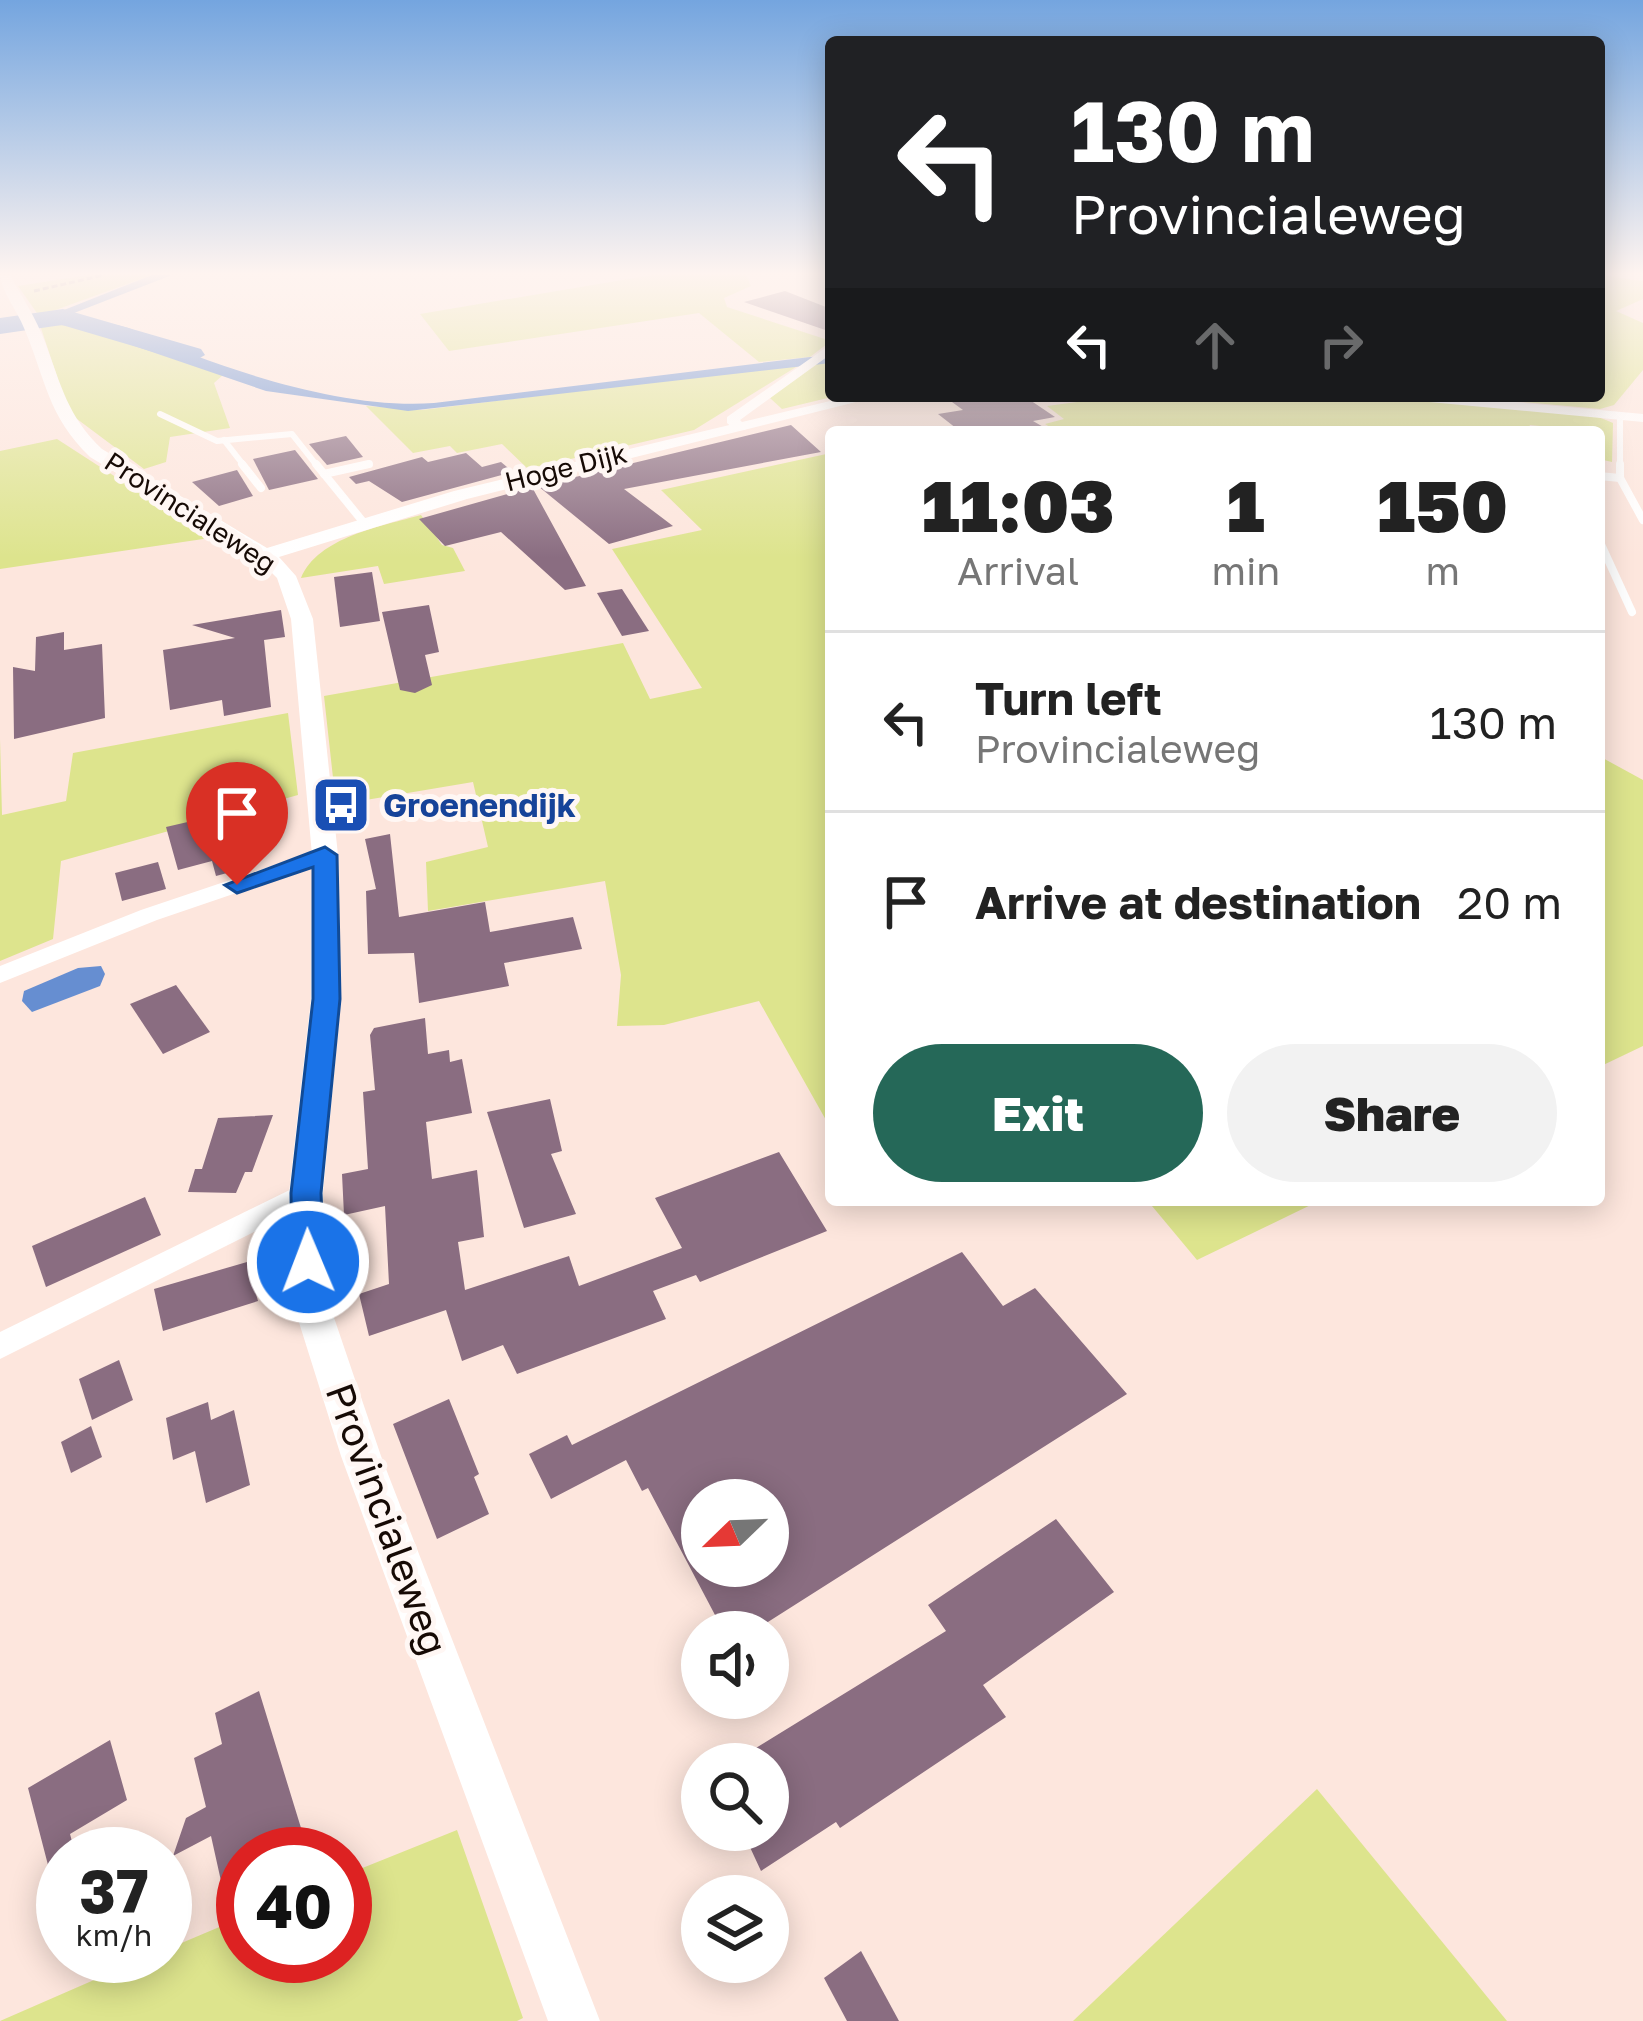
<!DOCTYPE html>
<html lang="en">
<head>
<meta charset="utf-8">
<style>
	body { margin:0; font-family:"Golos Text",sans-serif; background:#f2f2f2; color:#222; height:100vh; display:flex; flex-direction:column; font-size:45px; white-space:nowrap }
	* { box-sizing:border-box; margin:0 }
	p { font-size:39px; color:#767676 }
	.icon { flex:none; width:66px; height:66px; fill:none; stroke:currentColor; stroke-width:2; stroke-linecap:round; stroke-linejoin:round }
	.map { position:relative; flex:1; overflow:hidden }
	.sheet { position:absolute; left:825px; top:426px; width:780px; height:780px; display:flex; flex-direction:column; background:#fff; border-radius:12px; box-shadow:0 6px 30px #0003 }
	.sheet>* { flex:none }
	.banner { position:absolute; left:825px; top:36px; width:780px; height:366px; border-radius:12px; box-shadow:0 6px 30px #0003; background:#202124; color:#fff; overflow:hidden }
	.needle { width:78px; rotate:247deg }
	.tools { position:absolute; left:681px; top:1479px; display:grid; gap:24px }
	.tools a { display:grid; place-items:center; width:108px; height:108px; border-radius:50%; background:#fff; box-shadow:0 6px 30px #0003; font-size:60px }
	.speed { position:absolute; left:36px; top:1827px; display:flex; gap:24px; font-size:60px; font-weight:700; text-align:center }
	.speed>* { display:grid; place-content:center; width:156px; height:156px; border-radius:50%; background:#fff; box-shadow:0 6px 30px #0003; line-height:1 }
	.speed small { font-size:30px; font-weight:400 }
	.speed .limit { border:18px solid #d22; background:#fff; color:#111 }
	.pin { position:absolute; display:grid; place-items:center; width:102px; height:102px; color:#fff; margin:-123px -51px; border-radius:50% 50% 50% 0; rotate:-45deg; box-shadow:0 0 12px #0007 }
	.pin .icon { rotate:45deg }
	.me { position:absolute; width:132px; margin:-66px; rotate:359deg; stroke-linejoin:round; filter:drop-shadow(0 0 9px #0008) }
	.turn { display:flex; align-items:center; gap:42px; height:252px; padding:0 48px; font-size:54px }
	.turn .icon { width:156px; height:156px; stroke-width:2.5 }
	.turn b { display:block; font-size:84px; line-height:102px }
	.lanes { display:flex; align-items:center; height:114px; padding:0 48px; background:#0003; justify-content:center; gap:60px; direction:ltr }
	.lanes .off { opacity:.35 }
	.eta { display:flex; justify-content:space-evenly; align-items:center; height:204px; text-align:center }
	.eta b { font-size:72px; font-weight:800; line-height:84px }
	.button { display:flex; gap:24px; margin-top:auto; padding:24px 48px }
	.button a { flex:1; height:138px; border-radius:72px; background:#256858; color:#fff; font-size:48px; font-weight:800; line-height:138px; text-align:center }
	.button a+a { background:#f2f2f2; color:#222 }
	ul { padding:0; list-style:none }
	li { display:flex; align-items:center; gap:36px; height:180px; padding:0 48px; border-top:3px solid #e0e0e0 }
	li div { flex:1 }
	li b { display:block; font-size:45px }
	li em { font-style:normal }
	.map>svg:first-child { display:block }
	.green { fill:#dde48d }
	.water { fill:#668ed1 }
	.lines { fill:none; stroke-linecap:round; stroke-linejoin:round }
	.river { fill:#668ed1; fill-rule:evenodd }
	.building { fill:#8a6d81; fill-rule:evenodd }
	.path { stroke:#84736c; stroke-width:3; stroke-dasharray:6 3; stroke-linecap:butt }
	.service-far1 { stroke:#fff; stroke-width:6 }
	.service { stroke:#fff; stroke-width:8 }
	.minor { fill:#fff; fill-rule:evenodd }
	.tertiary { fill:#fff; fill-rule:evenodd }
	.route { fill:#1a73e8; stroke:#114b97; stroke-width:3 }
	.labels { text-anchor:middle; stroke-width:10; stroke-linejoin:round; paint-order:stroke }
	.far-street-label { font-size:27px; fill:#160a05; stroke:#fff7f4 }
	.transit-label { font-size:33px; font-weight:bold; fill:#164399; stroke:#fff7f4; text-anchor:start }
	.near-street-label { font-size:39px; fill:#160a05; stroke:#fff7f4 }
</style>
</head>
<body>
<div class="map">
<svg width="1643" height="2021" viewBox="0 0 1643 2021">
	<rect width="100%" height="100%" fill="#fde6dd"/>
	<!-- green -->
	<g class="green">
		<path d="M88 275H152L39 316 18 286Z"/>
		<path d="M652 275H746L751 286 724 298 727 307 831 341 810 357 759 362 699 313 449 351 420 314Z"/>
		<path d="M1599 275 1643 281V299L1616 311 1643 323V370L1614 405 1600 409 1458 396H1599Z"/>
		<path d="M54 321 84 331 125 330 113 338 223 375 214 383 230 428 170 437 166 462 144 469 69 413 39 322Z"/>
		<path d="M815 363H831V396H836L782 409 770 398Z"/>
		<path d="M801 364 694 430 528 469 502 444 457 453 450 446 413 453 366 406 422 410Z"/>
		<path d="M1122 396H1368L1596 416 1613 423 1612 462 1599 459V432L1530 425 1527 432H1058L1045 424 1064 419 1047 406Z"/>
		<path d="M57 439 210 538 0 569V451Z"/>
		<path d="M831 453V1129L759 1001 664 1025 617 1026 621 975 605 881 428 911 426 862 488 847 473 782 336 805 324 696 623 643 650 699 702 688 612 549 702 530 661 490Z"/>
		<path d="M421 515 442 545 453 548 465 571 384 584 378 566 301 578C318 537 382 526 421 515Z"/>
		<path d="M288 713 298 795 61 861 53 939 0 961V739L2 815 66 801 73 753Z"/>
		<path d="M1599 756 1643 780V1046L1599 1067Z"/>
		<path d="M1147 1200H1321L1197 1260Z"/>
		<path d="M1317 1789 1507 2021H1073Z"/>
		<path d="M457 1830 523 2018 517 2021H0L149 1956H165V1950L243 1917V1956H345V1875Z"/>
	</g>
	<!-- water -->
	<g class="water">
		<path d="M152 275H172L74 313C93 324 117 322 136 331 218 368 342 410 434 403L810 357 831 356V363L408 411 266 391 111 338 124 330C79 327 46 321 0 328V324L59 312Z"/>
		<path d="M101 966 105 974 100 986 32 1012 22 1001 24 991 78 968Z"/>
	</g>
	<g class="lines">
		<!-- river -->
		<path class="river" d="M63 309 201 349 205 355 191 363 62 325 0 334V318Z"/>
	</g>
	<!-- building -->
	<g class="building">
		<path d="M785 291 831 309V332L744 302Z"/>
		<path d="M985 396H1024L1055 417 1033 421 1052 432H961L938 414 963 410 952 402Z"/>
		<path d="M791 425 821 452 624 489 673 526 609 544 538 486Z"/>
		<path d="M346 436 363 457 327 465 309 444Z"/>
		<path d="M295 450 318 479 269 490 253 459Z"/>
		<path d="M466 453 482 467 501 462 513 472 402 502 369 481 356 484 349 477 422 457 428 462Z"/>
		<path d="M237 470 253 496 219 506 192 482Z"/>
		<path d="M532 487 586 586 565 590 501 532 445 546 419 519Z"/>
		<path d="M372 572 380 621 340 627 334 577Z"/>
		<path d="M622 589 649 631 622 636 597 593Z"/>
		<path d="M429 605 439 652 425 655 432 685 415 693 400 690 382 612Z"/>
		<path d="M281 610 285 637 264 640 271 707 224 716 222 700 170 710 163 650 235 638 192 625Z"/>
		<path d="M64 632V650L102 644 105 718 14 739 13 667 35 671 36 637Z"/>
		<path d="M192 821 196 838 259 822 269 853 246 859 249 867 216 876 212 861 178 870 166 827Z"/>
		<path d="M390 834 399 917 485 902 490 932 573 917 582 949 504 963 509 986 419 1003 414 953 368 954 366 891 376 889 365 839Z"/>
		<path d="M158 862 166 889 122 901 115 873Z"/>
		<path d="M176 985 210 1032 163 1054 130 1004Z"/>
		<path d="M425 1018 428 1054 449 1050 450 1062 462 1059 472 1113 426 1122 432 1179 477 1170 484 1237 458 1242 465 1290 569 1256 579 1286 682 1248 655 1198 779 1152 827 1231 700 1282 696 1275 653 1291 666 1319 517 1374 503 1345 462 1361 446 1310 369 1336 359 1294 389 1284 385 1206 344 1215 342 1174 368 1169 363 1092 375 1090 370 1035 374 1028Z"/>
		<path d="M550 1099 562 1151 551 1154 576 1214 524 1228 487 1112Z"/>
		<path d="M273 1115 252 1172H245L236 1193 188 1192 195 1169H202L218 1118Z"/>
		<path d="M145 1197 161 1235 46 1287 32 1246Z"/>
		<path d="M962 1252 1003 1306 1035 1288 1127 1394 752 1632H724L648 1488 642 1491 626 1460 551 1499 529 1454 567 1435 572 1445ZM702 1500H768V1566H702Z"/>
		<path d="M247 1262 258 1301 163 1331 154 1289Z"/>
		<path d="M119 1360 133 1400 92 1420 79 1379Z"/>
		<path d="M449 1399 479 1474 474 1477 489 1514 437 1539 393 1424Z"/>
		<path d="M208 1402 211 1420 234 1410 250 1485 206 1503 195 1451 173 1460 166 1418Z"/>
		<path d="M91 1426 102 1457 71 1473 61 1442Z"/>
		<path d="M1056 1519 1114 1592 983 1685 1006 1717 840 1828 836 1822 761 1871 742 1830H768V1764H730L946 1631 928 1605Z"/>
		<path d="M259 1691 309 1854H243V1934L233 1935 211 1836 173 1856 186 1818 206 1807 194 1758 222 1744 215 1713Z"/>
		<path d="M110 1740 127 1800 70 1834 74 1849 48 1865 28 1788Z"/>
		<path d="M861 1951 899 2021H847L824 1978Z"/>
	</g>
	<g class="lines">
		<!-- path -->
		<path class="path" d="M34 291 104 275"/>
		<!-- service-far1 -->
		<g class="service-far1">
			<path d="M160 414 217 441 292 434 318 467"/>
			<path d="M1620 416V467"/>
			<path d="M224 440 245 467"/>
			<path d="M357 467 369 464"/>
		</g>
		<!-- service -->
		<g class="service">
			<path d="M242 464 261 488"/>
			<path d="M316 464 364 523"/>
			<path d="M1620 464V478L1643 520"/>
			<path d="M324 474 369 464"/>
			<path d="M1599 476 1620 478"/>
			<path d="M1599 540 1632 612"/>
		</g>
		<!-- minor -->
		<g class="minor">
			<path d="M831 344V354L740 420 747 427 745 430H735L727 423V417Z"/>
			<path d="M919 396H951L944 400Z"/>
			<path d="M1401 396H1450L1643 414V422L1408 400Z"/>
			<path d="M325 848 333 850 336 855 333 860 157 920 0 983V966L141 910Z"/>
			<path d="M306 1182 316 1185 320 1193 316 1201 0 1359V1332Z"/>
		</g>
		<!-- tertiary -->
		<path class="tertiary" d="M0 275H10C22 297 36 318 45 342 61 385 68 417 102 449L267 548 454 491 851 396H880L467 499 279 557 296 576 313 619 338 855 341 999 323 1193 327 1297 381 1456 600 2021H548L341 1456 291 1297 289 1193 311 999 312 855 291 619 277 578 258 559 90 457C47 415 46 380 24 328 17 310 2 293 0 275Z"/>
	</g>
	<!-- sky -->
	<linearGradient id="sky" x2="0" y2="1"><stop stop-color="#74a5df"/><stop offset="0.49" stop-color="#fef4f0"/><stop offset="1" stop-color="#fef4f0" stop-opacity="0"/></linearGradient>
	<rect width="1643" height="558" fill="url(#sky)"/>
	<!-- route -->
	<path class="route" d="M325 847 337 855 340 999 321 1193 324 1262 319 1272H296L292 1262 291 1193 313 999V867L237 893 225 885Z"/>
	<!-- icons -->
	<defs>
		<g id="bus-square" transform="scale(3)"><rect x="-9" y="-9" width="18" height="18" rx="4" fill="#1a4fb4" stroke="#fff7f4"/><path d="M-5-6H5V4H4V6H2V4H-2V6H-4V4H-5ZM-3.5-4V0h7V-4ZM-3.5 1.2v1.5H-2V1.2ZM2 1.2v1.5H3.5V1.2Z" fill="#fff"/></g>
	</defs>
	<g fill-rule="evenodd">
		<use href="#bus-square" x="341" y="805"/>
	</g>
	<g class="labels">
		<!-- far-street labels -->
		<g class="far-street-label">
			<text transform="translate(566 468) rotate(-14)" y="9">Hoge Dijk</text>
			<text transform="translate(190 513) rotate(33)" y="9">Provincialeweg</text>
		</g>
		<!-- transit labels -->
		<g class="transit-label">
			<text x="383" y="817">Groenendijk</text>
		</g>
		<!-- near-street labels -->
		<g class="near-street-label">
			<text transform="translate(387 1519) rotate(70)" y="14">Provincialeweg</text>
		</g>
	</g>
</svg>
<div class="tools">
<a><svg class="needle" viewBox="-14 -14 28 28"><path d="M0-13l5 13h-10z" fill="#e53935"/><path d="M0 13l5-13h-10z" fill="#767676"/></svg></a>
<a><svg class="icon" aria-label="sound" viewBox="0 0 24 24"><path d="M4 9h4l5-4v14l-5-4H4zM17 9q2 3 0 6"/></svg></a>
<a><svg class="icon" aria-label="search" viewBox="0 0 24 24"><circle cx="10" cy="10" r="6"/><path d="M15 15l6 6"/></svg></a>
<a><svg class="icon" aria-label="layers" viewBox="0 0 24 24"><path d="M12 4l9 5-9 5-9-5zM3 14l9 5 9-5"/></svg></a>
</div>
<div class="speed"><div>37<small>km/h</small></div><div class="limit">40</div></div>
<div class="pin" style="left:237px;top:885px;background:#d93025"><svg class="icon" aria-label="arrive" viewBox="0 0 24 24"><path d="M6 21V4h12l-3 4 3 4H6"/></svg></div>
<svg class="me" style="left:308px;top:1262px" viewBox="-20 -20 40 40"><circle r="17" fill="#1a73e8" stroke="#fff" stroke-width="3"/><path d="M0-11L8 9 0 5-8 9z" fill="#fff"/></svg>
<div class="banner">
<div class="turn"><svg class="icon" aria-label="left" viewBox="0 0 24 24"><path d="M17 20v-9H6M10 6l-5 5 5 5"/></svg><div><b>130 m</b>Provincialeweg</div></div>
<div class="lanes"><svg class="icon" aria-label="left" viewBox="0 0 24 24"><path d="M17 20v-9H6M10 6l-5 5 5 5"/></svg><svg class="icon off" aria-label="ahead" viewBox="0 0 24 24"><path d="M12 20V5M6 11l6-6 6 6"/></svg><svg class="icon off" aria-label="right" viewBox="0 0 24 24"><path d="M7 20v-9h11M14 6l5 5-5 5"/></svg></div>
</div>
<section class="sheet">
<div class="eta">
<div><b>11:03</b><p>Arrival</p></div>
<div><b>1</b><p>min</p></div>
<div><b>150</b><p>m</p></div>
</div>
<ul>
<li><svg class="icon" aria-label="left" viewBox="0 0 24 24"><path d="M17 20v-9H6M10 6l-5 5 5 5"/></svg><div><b>Turn left</b><p>Provincialeweg</p></div><em>130 m</em></li>
<li><svg class="icon" aria-label="arrive" viewBox="0 0 24 24"><path d="M6 21V4h12l-3 4 3 4H6"/></svg><div><b>Arrive at destination</b></div><em>20 m</em></li>
</ul>
<div class="button"><a>Exit</a><a>Share</a></div>
</section>
</div>
</body>
</html>
